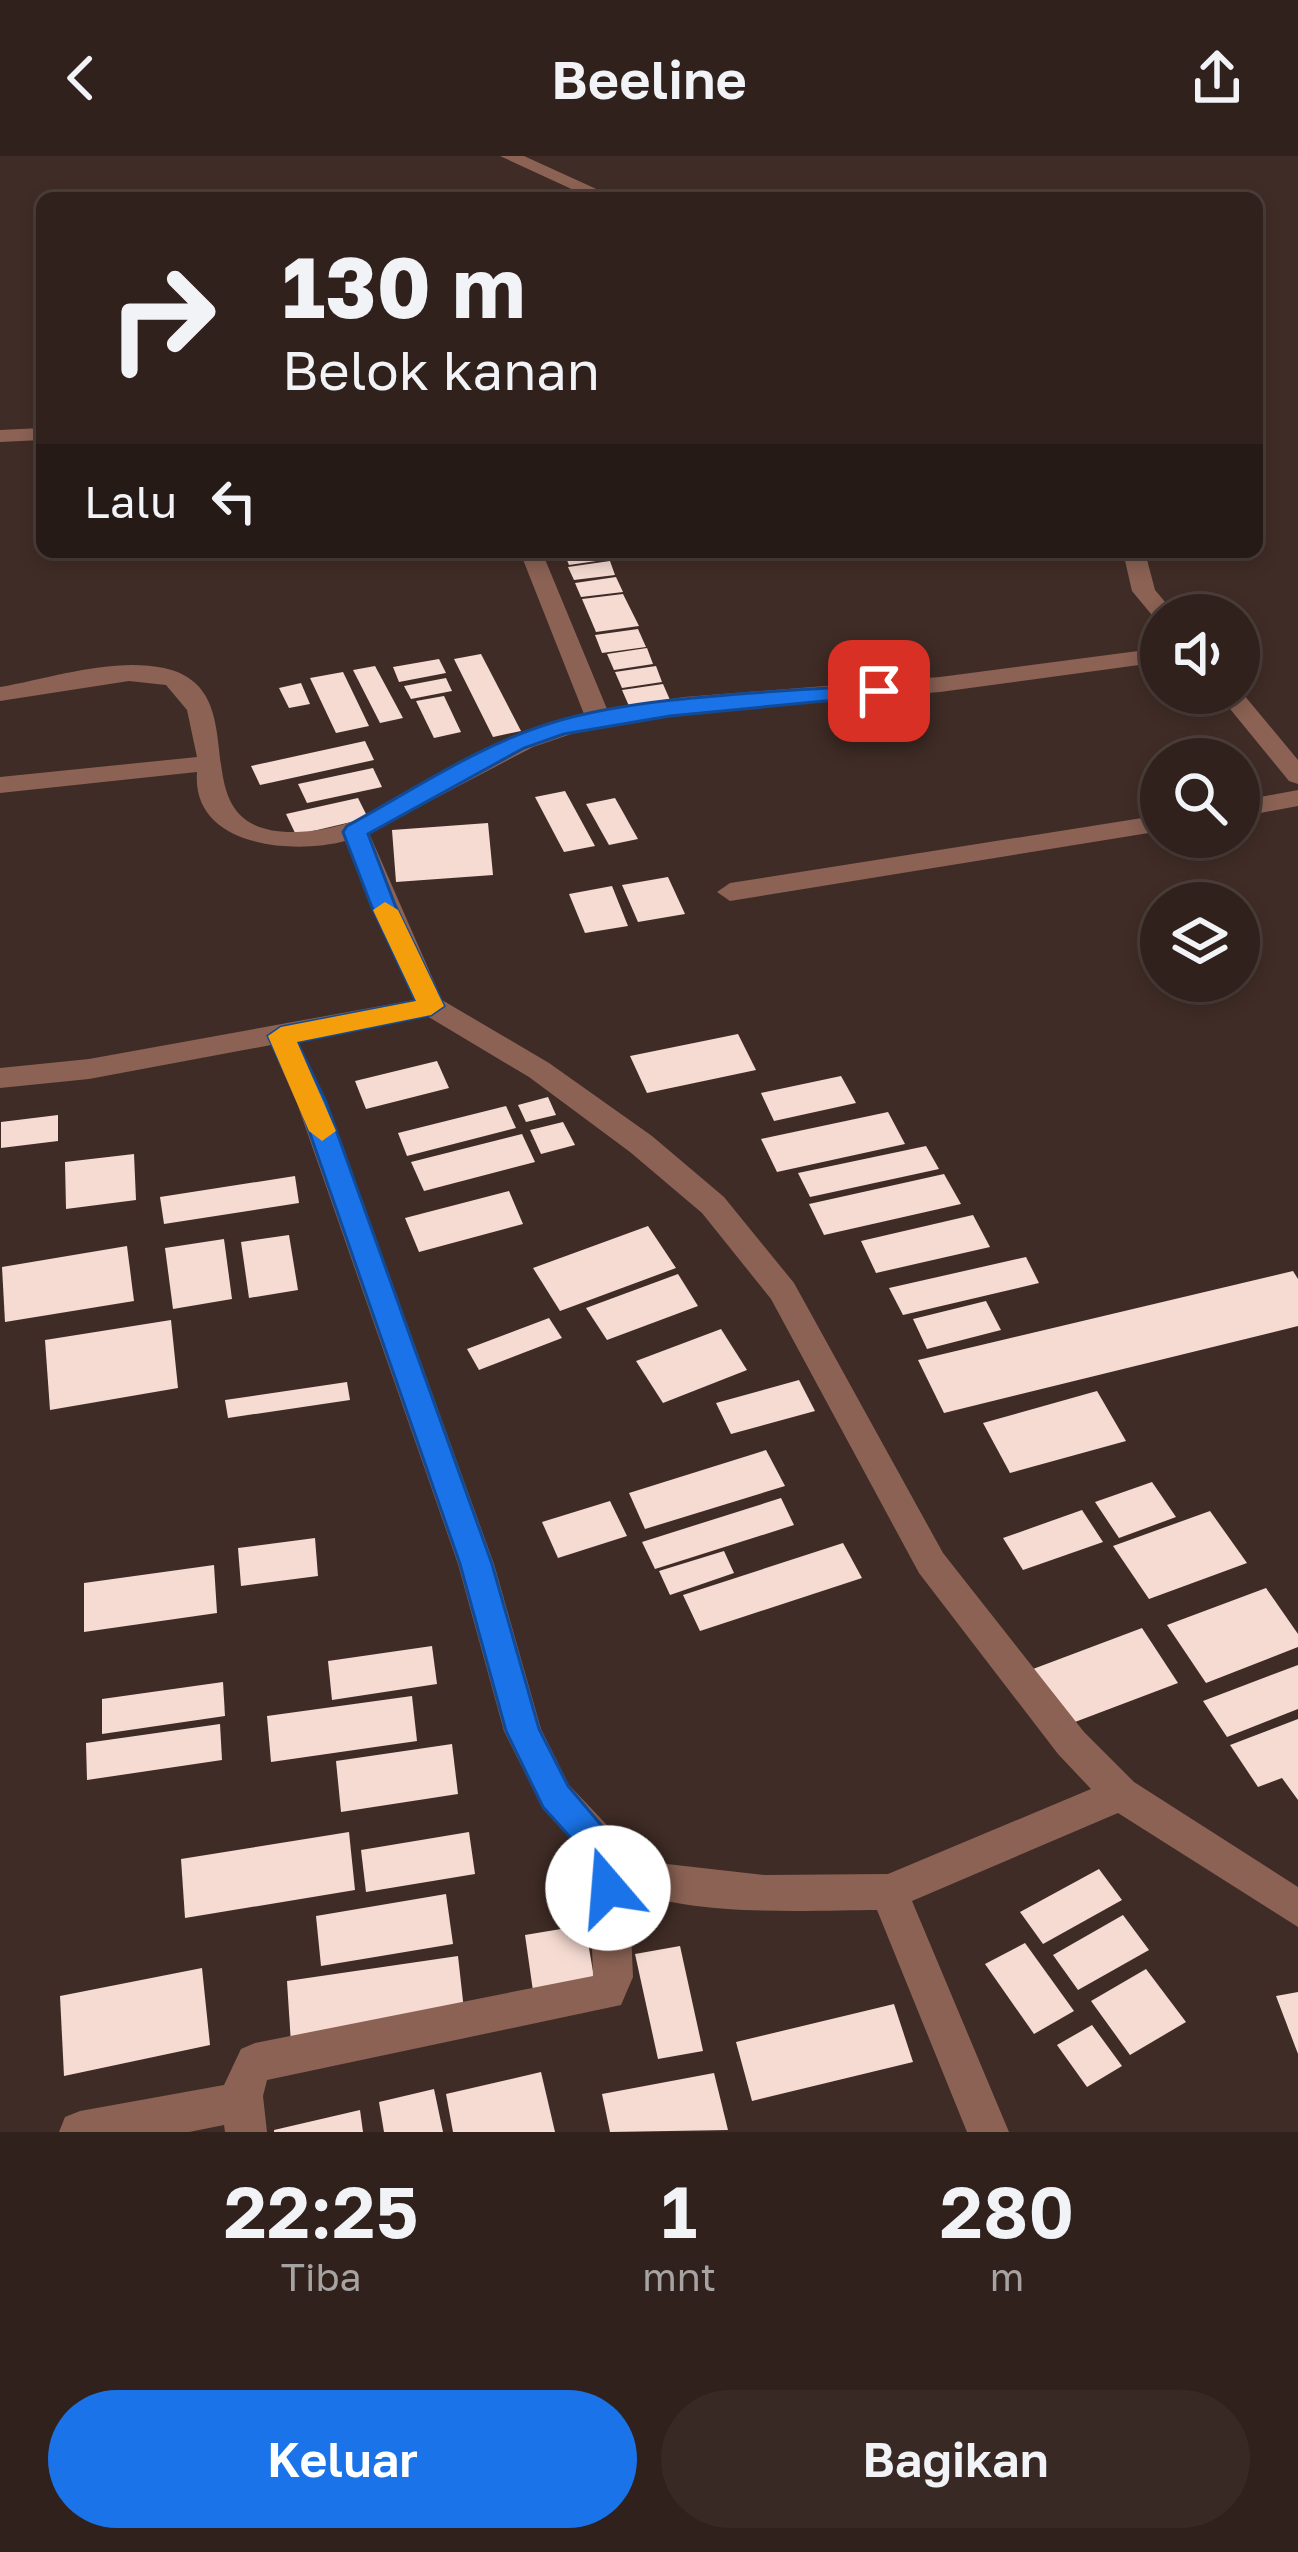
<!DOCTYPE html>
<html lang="id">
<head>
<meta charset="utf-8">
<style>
	body { margin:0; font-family:"Golos Text",sans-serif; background:#382925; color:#f1f3f6; height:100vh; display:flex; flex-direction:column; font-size:45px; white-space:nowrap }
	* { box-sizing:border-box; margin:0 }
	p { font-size:39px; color:#a8a3a3 }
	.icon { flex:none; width:66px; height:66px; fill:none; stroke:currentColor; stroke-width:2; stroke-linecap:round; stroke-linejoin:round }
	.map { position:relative; height:1976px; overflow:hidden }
	.details { display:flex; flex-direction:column; background:#30211c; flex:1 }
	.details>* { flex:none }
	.hud { position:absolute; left:36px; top:36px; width:1227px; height:366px; border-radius:18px; box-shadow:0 6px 18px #0003,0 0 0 3px #4b3e3b; background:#30211c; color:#f1f3f6; overflow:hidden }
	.fabs { position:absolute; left:1140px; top:438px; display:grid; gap:24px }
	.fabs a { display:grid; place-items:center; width:120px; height:120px; border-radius:50%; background:#30211c; box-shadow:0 6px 18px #0003,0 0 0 3px #4b3e3b; font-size:60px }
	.pin { position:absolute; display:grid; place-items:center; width:102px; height:102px; color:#fff; margin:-51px; border-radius:24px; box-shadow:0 6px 18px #0006 }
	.me { position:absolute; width:132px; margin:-66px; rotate:342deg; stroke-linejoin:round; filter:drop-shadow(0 0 9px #0008) }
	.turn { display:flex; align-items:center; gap:42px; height:252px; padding:0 48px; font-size:54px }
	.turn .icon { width:156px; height:156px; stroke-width:2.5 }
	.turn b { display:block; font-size:84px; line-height:102px }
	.then { display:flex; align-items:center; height:114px; padding:0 48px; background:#0003; gap:24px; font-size:45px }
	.eta { display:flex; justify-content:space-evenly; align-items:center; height:204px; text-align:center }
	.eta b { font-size:72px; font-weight:600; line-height:84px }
	.button { display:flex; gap:24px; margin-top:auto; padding:24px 48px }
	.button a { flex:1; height:138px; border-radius:72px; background:#1a73e8; color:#fff; font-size:48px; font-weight:600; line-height:138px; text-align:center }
	.button a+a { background:#382925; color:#f1f3f6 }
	header { display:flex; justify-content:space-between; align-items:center; height:156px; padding:0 48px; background:#30211c; font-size:54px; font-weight:600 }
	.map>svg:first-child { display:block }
	.building { fill:#f5dbd2 }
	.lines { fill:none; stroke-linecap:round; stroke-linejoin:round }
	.street { fill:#8b6254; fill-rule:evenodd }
	.route { fill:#1a73e8; stroke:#114b97; stroke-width:3 }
	.slow { fill:#f59e0b }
</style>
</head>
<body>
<header><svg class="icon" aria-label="back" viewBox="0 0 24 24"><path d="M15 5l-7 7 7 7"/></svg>Beeline<svg class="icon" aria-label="share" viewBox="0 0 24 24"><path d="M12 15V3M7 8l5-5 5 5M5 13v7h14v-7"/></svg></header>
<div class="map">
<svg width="1298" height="1976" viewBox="0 0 1298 1976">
	<rect width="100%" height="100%" fill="#402c26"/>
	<!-- building -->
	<g class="building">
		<path d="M570 396H607L610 403 569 409 564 397Z"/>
		<path d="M610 405 615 419 574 424 568 411Z"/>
		<path d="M616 421 623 436 581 441 575 427Z"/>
		<path d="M623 438 639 470 596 476 582 443Z"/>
		<path d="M638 473 646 491 602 497 595 479Z"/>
		<path d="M647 492 653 508 614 514 607 498Z"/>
		<path d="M481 498 521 575 493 581 454 503Z"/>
		<path d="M439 503 446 517 399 526 393 511Z"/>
		<path d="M375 510 403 562 380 567 353 514Z"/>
		<path d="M656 510 662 526 622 532 615 516Z"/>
		<path d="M343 516 369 570 336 577 310 522Z"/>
		<path d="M446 522 452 535 411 543 404 530Z"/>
		<path d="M301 527 310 548 289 552 279 532Z"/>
		<path d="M663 528 670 544 629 550 622 534Z"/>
		<path d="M444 540 461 576 434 582 416 545Z"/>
		<path d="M365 585 374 604 260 629 251 610Z"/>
		<path d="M373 612 382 631 307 647 298 628Z"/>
		<path d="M565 635 595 690 564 696 535 641Z"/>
		<path d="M358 642 368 662 296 679 286 658Z"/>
		<path d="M615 642 638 683 609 689 586 648Z"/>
		<path d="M488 667 493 719 396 726 392 674Z"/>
		<path d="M668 721 685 758 638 766 622 729Z"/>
		<path d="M612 730 628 770 585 777 569 738Z"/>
		<path d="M738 878 756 914 647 937 630 900Z"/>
		<path d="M437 905 449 932 366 953 355 925Z"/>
		<path d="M841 920 856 947 774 965 761 937Z"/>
		<path d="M548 941 556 959 526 966 518 949Z"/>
		<path d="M506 950 516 972 407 1000 398 977Z"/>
		<path d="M888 956 905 988 777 1016 761 983Z"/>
		<path d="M58 959V985L1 992V966Z"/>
		<path d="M563 966 575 989 541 998 530 974Z"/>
		<path d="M522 978 535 1006 424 1035 411 1006Z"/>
		<path d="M926 990 939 1013 810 1041 798 1017Z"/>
		<path d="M134 998 136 1044 66 1053 65 1006Z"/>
		<path d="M944 1018 961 1048 824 1079 809 1048Z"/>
		<path d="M295 1020 299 1047 164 1068 160 1041Z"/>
		<path d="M509 1035 523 1068 419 1096 405 1062Z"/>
		<path d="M973 1059 990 1091 876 1117 861 1085Z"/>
		<path d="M648 1070 676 1112 560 1155 533 1112Z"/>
		<path d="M289 1079 298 1134 249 1142 241 1086Z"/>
		<path d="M224 1083 232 1143 173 1153 165 1092Z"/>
		<path d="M127 1090 134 1145 5 1166 2 1111Z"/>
		<path d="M1026 1101 1039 1127 903 1159 889 1132Z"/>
		<path d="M1293 1115 1298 1123V1170L944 1257 918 1204Z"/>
		<path d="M678 1118 698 1150 607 1184 586 1152Z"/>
		<path d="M986 1145 1001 1174 927 1193 913 1163Z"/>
		<path d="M549 1162 562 1182 479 1214 467 1193Z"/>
		<path d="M171 1164 178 1232 50 1254 45 1184Z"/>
		<path d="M721 1173 747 1214 663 1247 636 1205Z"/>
		<path d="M799 1224 815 1255 731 1278 716 1247Z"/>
		<path d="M347 1226 350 1244 228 1262 225 1244Z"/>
		<path d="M1097 1235 1126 1285 1010 1317 983 1267Z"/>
		<path d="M766 1294 785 1330 645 1373 629 1337Z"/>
		<path d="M1152 1326 1176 1361 1119 1382 1095 1346Z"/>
		<path d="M781 1342 794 1369 655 1413 642 1386Z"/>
		<path d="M610 1345 627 1380 558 1402 542 1366Z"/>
		<path d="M1082 1354 1103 1386 1023 1414 1003 1382Z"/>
		<path d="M1210 1355 1247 1407 1149 1443 1113 1390Z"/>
		<path d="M315 1382 318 1420 241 1430 238 1392Z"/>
		<path d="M843 1387 862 1422 700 1475 683 1439Z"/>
		<path d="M724 1395 734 1417 670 1439 659 1415Z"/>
		<path d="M214 1409 217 1457 84 1476V1427Z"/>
		<path d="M1266 1432 1298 1478V1491L1206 1527 1167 1469Z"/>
		<path d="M1142 1472 1178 1527 1067 1569 1033 1513Z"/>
		<path d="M432 1490 437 1528 332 1544 328 1505Z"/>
		<path d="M1298 1509V1553L1227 1581 1203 1545Z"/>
		<path d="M223 1526 225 1560 102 1578V1543Z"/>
		<path d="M412 1540 417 1585 271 1606 267 1560Z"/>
		<path d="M1298 1563V1644L1282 1622 1258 1631 1230 1589Z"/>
		<path d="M220 1568 222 1604 87 1624 86 1587Z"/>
		<path d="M452 1588 458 1638 341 1656 336 1605Z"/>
		<path d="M349 1676 355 1734 185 1762 181 1703Z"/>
		<path d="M469 1676 475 1718 366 1736 361 1694Z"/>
		<path d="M1099 1713 1122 1744 1043 1788 1020 1756Z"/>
		<path d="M446 1738 453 1788 321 1810 316 1760Z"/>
		<path d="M1123 1759 1149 1794 1078 1834 1053 1799Z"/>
		<path d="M585 1769 596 1833 534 1842 525 1779Z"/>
		<path d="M1025 1787 1074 1855 1034 1878 985 1808Z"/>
		<path d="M680 1790 703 1895 658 1903 635 1798Z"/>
		<path d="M458 1800 465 1863 291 1888 287 1825Z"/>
		<path d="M202 1812 210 1889 64 1920 60 1840Z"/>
		<path d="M1146 1813 1186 1866 1130 1899 1091 1845Z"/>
		<path d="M1298 1836V1898L1276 1840Z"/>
		<path d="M894 1848 913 1906 752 1945 736 1886Z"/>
		<path d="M1092 1869 1122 1910 1087 1931 1057 1889Z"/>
		<path d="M541 1916 555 1976H453L446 1938Z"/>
		<path d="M714 1917 728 1974 610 1976 602 1938Z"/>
		<path d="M434 1933 443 1976H384L379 1946Z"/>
		<path d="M360 1954 363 1976H274V1974Z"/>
	</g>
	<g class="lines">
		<!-- street -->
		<g class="street">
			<path d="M500 0H524L616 42H591Z"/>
			<path d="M42 272V284L0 286V274Z"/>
			<path d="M520 396H542L607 553 684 541 940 521 1161 492V506L940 536 684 556 595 570 533 591 369 677 442 844 549 907 652 980 724 1041 794 1127 943 1397 1084 1576 1134 1626 1298 1731V1771L1118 1657 912 1745 1009 1976H967L877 1754C815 1754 680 1762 629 1731L633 1821 621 1849 267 1924 263 1940 267 1976H225L224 1969 189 1976H59L65 1961 80 1955 224 1929 241 1893 255 1887 593 1820 589 1703 543 1653 504 1575 458 1408 297 947 271 889 89 923 0 932V912L89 903 414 844 345 685C293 699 191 691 197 616L0 637V621L197 601 187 554 166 529 129 525 0 545V531C51 522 113 501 164 512 265 534 169 679 297 676 366 674 423 629 481 597 514 579 548 567 584 558ZM427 860 529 921 630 996 702 1057 771 1143 919 1417 1058 1598 1091 1633 888 1718 765 1719 658 1707 622 1685 569 1629 541 1573 494 1408 327 947 297 884Z"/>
			<path d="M1123 396H1145L1155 434 1176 459 1156 464 1132 435Z"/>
			<path d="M1239 533 1298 604V628L1289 625 1217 537H1239Z"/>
			<path d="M1298 634V650L1239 661V645Z"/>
			<path d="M1161 659V675L730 745 717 736 730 727Z"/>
		</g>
	</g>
	<!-- route -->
	<path class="route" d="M879 528 890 535 887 539 670 560 564 578 524 592 368 678 395 749 444 850 431 859 297 886 326 946 492 1408 539 1573 568 1630 625 1697V1732L620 1743 608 1748 595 1743 590 1732V1703L543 1651 506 1575 460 1408 299 946 268 880 281 871 416 845 371 749 343 676 347 670C413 634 479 589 551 567 645 538 780 537 879 528Z"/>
	<!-- slow -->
	<path class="slow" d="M385 746 398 754 444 850 431 859 297 886 336 975 322 985 309 975 268 880 281 871 416 845 373 754Z"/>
</svg>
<div class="fabs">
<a><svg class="icon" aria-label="sound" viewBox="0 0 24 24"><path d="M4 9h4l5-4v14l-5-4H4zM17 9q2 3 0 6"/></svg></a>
<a><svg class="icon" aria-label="search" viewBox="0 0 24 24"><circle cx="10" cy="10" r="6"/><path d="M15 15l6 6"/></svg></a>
<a><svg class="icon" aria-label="layers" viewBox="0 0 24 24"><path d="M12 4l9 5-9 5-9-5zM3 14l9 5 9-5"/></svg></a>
</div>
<div class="pin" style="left:879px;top:535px;background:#d93025"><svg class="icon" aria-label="arrive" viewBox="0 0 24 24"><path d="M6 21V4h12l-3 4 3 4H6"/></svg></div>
<svg class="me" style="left:608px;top:1732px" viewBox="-20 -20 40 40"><circle r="19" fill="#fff"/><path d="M0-13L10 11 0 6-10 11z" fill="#1a73e8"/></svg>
<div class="hud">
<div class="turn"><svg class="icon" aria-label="right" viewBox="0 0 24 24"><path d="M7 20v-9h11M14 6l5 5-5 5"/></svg><div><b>130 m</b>Belok kanan</div></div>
<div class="then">Lalu<svg class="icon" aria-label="left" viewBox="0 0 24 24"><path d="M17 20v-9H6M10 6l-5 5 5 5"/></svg></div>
</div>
</div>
<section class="details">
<div class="eta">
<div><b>22:25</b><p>Tiba</p></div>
<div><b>1</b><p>mnt</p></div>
<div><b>280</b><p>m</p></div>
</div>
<div class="button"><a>Keluar</a><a>Bagikan</a></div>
</section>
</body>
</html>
